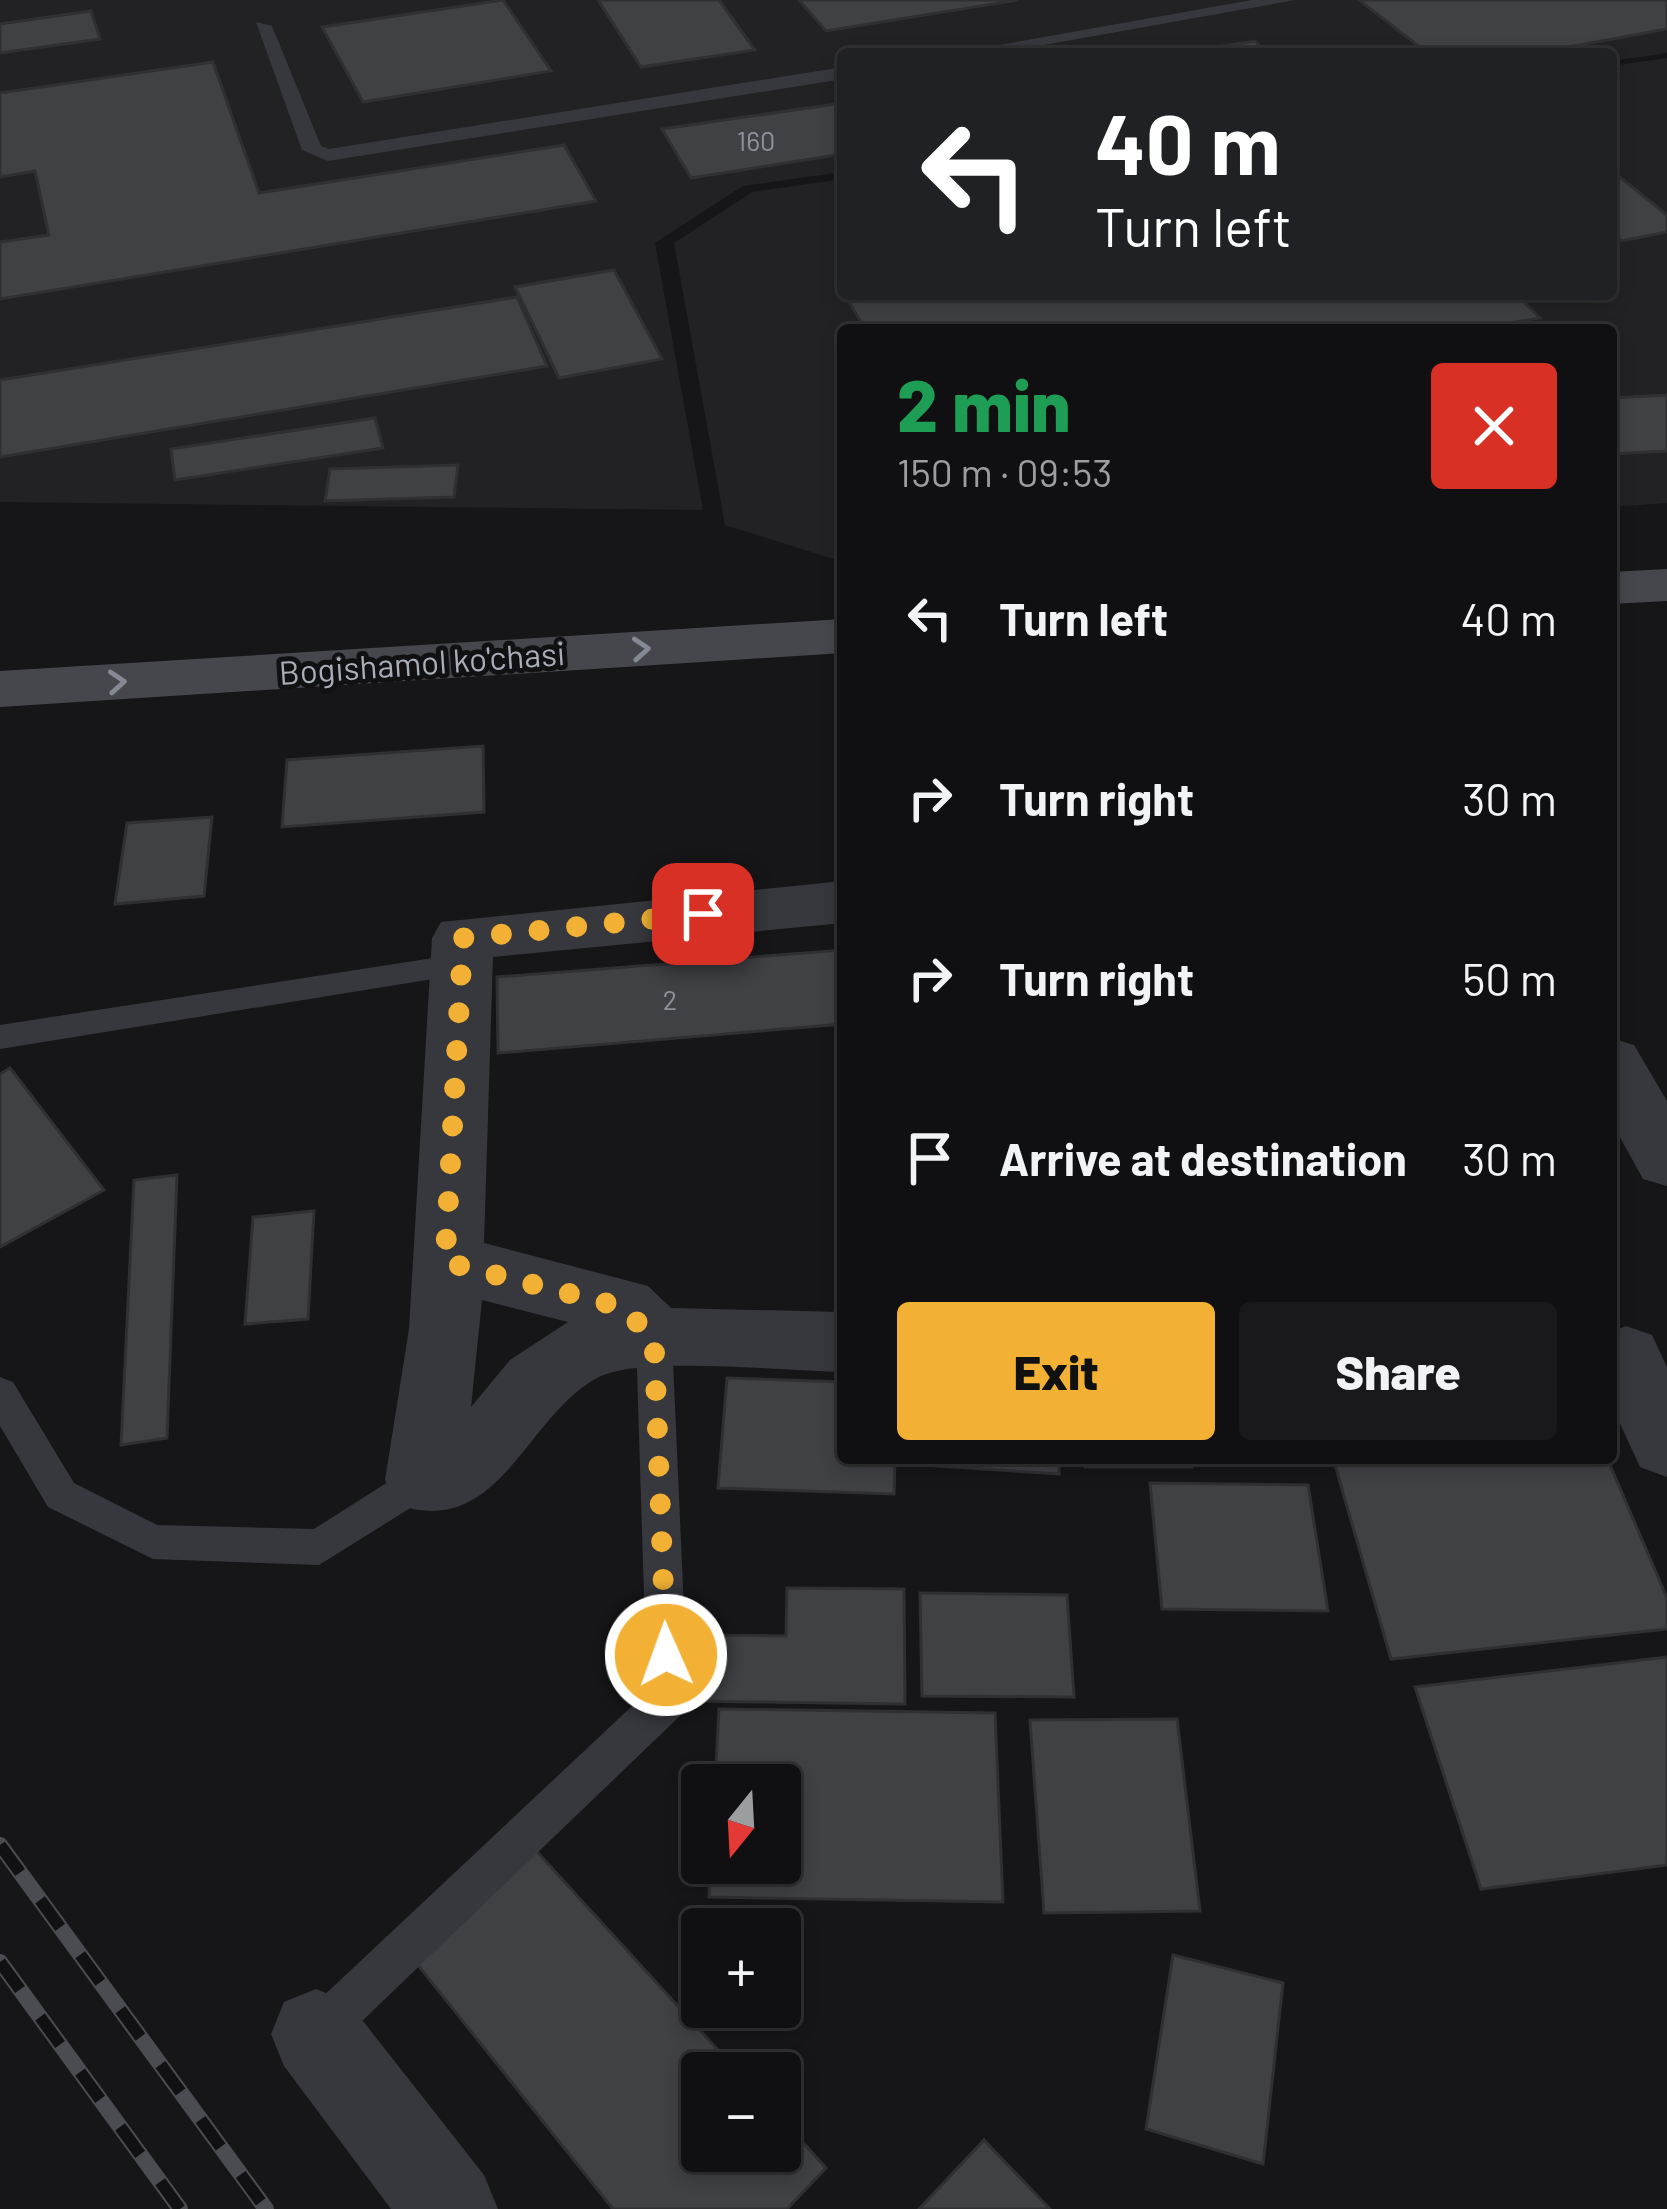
<!DOCTYPE html>
<html lang="en">
<head>
<meta charset="utf-8">
<style>
	body { margin:0; font-family:Barlow,sans-serif; background:#19191b; color:#f1f3f6; height:100vh; display:flex; flex-direction:column; font-size:45px; white-space:nowrap }
	* { box-sizing:border-box; margin:0 }
	p { font-size:39px; color:#9c9d9f }
	.icon { flex:none; width:66px; height:66px; fill:none; stroke:currentColor; stroke-width:2; stroke-linecap:round; stroke-linejoin:round }
	.map { position:relative; flex:1; overflow:hidden }
	.details { position:absolute; left:837px; top:324px; width:780px; height:1140px; display:flex; flex-direction:column; background:#101012; border-radius:12px; box-shadow:0 6px 18px #0003,0 0 0 3px #303032 }
	.details>* { flex:none }
	.hud { position:absolute; left:837px; top:48px; width:780px; height:252px; border-radius:12px; box-shadow:0 6px 18px #0003,0 0 0 3px #303032; background:#202124; color:#fff; overflow:hidden }
	.needle { width:78px; rotate:198deg }
	.fabs { position:absolute; left:681px; top:1764px; display:grid; gap:24px }
	.fabs a { display:grid; place-items:center; width:120px; height:120px; border-radius:12px; background:#101012; box-shadow:0 6px 18px #0003,0 0 0 3px #303032; font-size:60px }
	.pin { position:absolute; display:grid; place-items:center; width:102px; height:102px; color:#fff; margin:-51px; border-radius:24px; box-shadow:0 6px 18px #0006 }
	.me { position:absolute; width:132px; margin:-66px; rotate:358deg; stroke-linejoin:round; filter:drop-shadow(0 0 9px #0008) }
	.turn { display:flex; align-items:center; gap:42px; height:252px; padding:0 60px; font-size:54px }
	.turn .icon { width:156px; height:156px; stroke-width:2.5 }
	.turn b { display:block; font-size:84px; line-height:102px }
	.round { display:grid; place-items:center; flex:none; width:126px; height:126px; border-radius:12px; background:#19191b }
	.headline { display:flex; align-items:center; justify-content:space-between; height:204px; padding:0 60px }
	h1 { font-size:72px; font-weight:800; line-height:90px; color:#1e9e55 }
	.cta { display:flex; gap:24px; margin-top:auto; padding:24px 60px }
	.cta a { flex:1; height:138px; border-radius:12px; background:#f2b134; color:#111; font-size:48px; font-weight:800; line-height:138px; text-align:center }
	.cta a+a { background:#19191b; color:#f1f3f6 }
	ul { padding:0; list-style:none }
	li { display:flex; align-items:center; gap:36px; height:180px; padding:0 60px }
	li div { flex:1 }
	li b { display:block; font-size:45px }
	li em { font-style:normal }
	.map>svg:first-child { display:block }
	.built { fill:#222225 }
	.building { fill:#404145; stroke:#303034; stroke-width:3 }
	.lines { fill:none; stroke-linecap:round; stroke-linejoin:round }
	.lane { fill:#37383d; fill-rule:evenodd }
	.street { fill:#37383d; fill-rule:evenodd }
	.secondary { fill:#45474d; fill-rule:evenodd }
	.rail-casing { stroke:#4a4c52; stroke-width:16 }
	.rail { stroke:#111113; stroke-width:12; stroke-dasharray:34; stroke-linecap:butt }
	.oneway { stroke:#858993 }
	.route { stroke:#f2b134; stroke-width:21; stroke-dasharray:0 37.8 }
	.labels { text-anchor:middle; stroke-width:10; stroke-linejoin:round; paint-order:stroke }
	.number-label { font-size:27px; fill:#8e929b }
	.street-label { font-size:33px; fill:#a8adb8; stroke:#111113 }
</style>
</head>
<body>
<div class="map">
<svg width="1667" height="2209" viewBox="0 0 1667 2209">
	<rect width="100%" height="100%" fill="#161618"/>
	<!-- built -->
	<g class="built">
		<path d="M0 0H1667V53L1611 61V54H843V172L743 186 655 243 703 510 0 502Z"/>
		<path d="M1667 58V503L1611 507V330H843V562L725 525 674 243 752 192 843 179V294H1611V66Z"/>
	</g>
	<!-- building -->
	<g class="building">
		<path d="M503 0 551 71 363 102 322 27Z"/>
		<path d="M598 0H719L755 50 641 67Z"/>
		<path d="M799 0H1018L826 31Z"/>
		<path d="M1359 0H1667V29L1531 54H1429Z"/>
		<path d="M91 11 100 39 0 53V24Z"/>
		<path d="M1255 41 1268 54H1170Z"/>
		<path d="M213 62 259 193 564 145 596 201 0 299V242L49 235 35 171 0 177V93Z"/>
		<path d="M843 103V154L691 178 662 129Z"/>
		<path d="M1611 170 1667 215V232L1622 241 1611 232Z"/>
		<path d="M614 270 662 359 559 378 515 287Z"/>
		<path d="M844 294H1516L1540 318 1468 330H866Z"/>
		<path d="M517 297 547 366 0 457V380Z"/>
		<path d="M1667 395V451L1611 454V398Z"/>
		<path d="M375 418 383 448 175 480 171 449Z"/>
		<path d="M458 465 454 497 325 501 330 469Z"/>
		<path d="M483 746 484 812 282 827 287 760Z"/>
		<path d="M212 817 204 896 115 904 127 823Z"/>
		<path d="M843 950V1024L498 1053 497 977Z"/>
		<path d="M10 1068 104 1190 0 1247V1074Z"/>
		<path d="M177 1175 167 1438 121 1445 134 1180Z"/>
		<path d="M314 1211 308 1319 245 1324 253 1217Z"/>
		<path d="M727 1378 843 1382V1458H895L894 1494 718 1488Z"/>
		<path d="M924 1458H1059V1474L924 1465Z"/>
		<path d="M1084 1458H1191L1192 1467H1085Z"/>
		<path d="M1333 1458H1607L1667 1598V1629L1391 1659Z"/>
		<path d="M1150 1483 1308 1485 1328 1611 1162 1609Z"/>
		<path d="M787 1588 904 1589 905 1704 688 1701 691 1635 786 1636Z"/>
		<path d="M920 1593 1067 1595 1074 1697 922 1696Z"/>
		<path d="M1667 1657V1865L1481 1889 1415 1687Z"/>
		<path d="M719 1709 995 1713 1003 1902 709 1897 710 1863H780V1785H715Z"/>
		<path d="M1177 1719 1200 1911 1044 1913 1030 1720Z"/>
		<path d="M529 1843 739 2073H702V2151H780V2117L826 2168 787 2209H613L409 1954Z"/>
		<path d="M1173 1955 1283 1983 1263 2164 1146 2129Z"/>
		<path d="M984 2140 1050 2209H919Z"/>
	</g>
	<g class="lines">
		<!-- lane -->
		<g class="lane">
			<path d="M1252 0H1295L994 54H949Z"/>
			<path d="M256 22 272 26 321 146 329 149 843 67V79L328 161 302 150Z"/>
			<path d="M459 954 470 957 475 965 470 973 0 1049V1025Z"/>
			<path d="M654 1323 667 1327 672 1338 688 1700 682 1714 334 2048 318 2055 302 2048 295 2032 302 2016 647 1692 636 1338 641 1327Z"/>
			<path d="M0 1377 13 1382 74 1483 157 1525 314 1529 410 1468 423 1463 436 1468 442 1480 436 1492 319 1565 153 1559 48 1507 0 1426Z"/>
		</g>
		<!-- street -->
		<g class="street">
			<path d="M843 881V923L493 957 484 1243 648 1286 671 1308 843 1312V1372C790 1371 643 1356 601 1376 526 1412 501 1542 396 1504L385 1480 409 1329 432 938 441 922ZM482 1300 568 1322 510 1360 471 1407Z"/>
			<path d="M1611 1038 1634 1045 1667 1101V1186L1643 1179 1611 1121Z"/>
			<path d="M1626 1326 1652 1335 1667 1367V1477L1640 1467 1611 1404V1332Z"/>
			<path d="M316 1989 348 2002 484 2175 498 2209H391L284 2066 271 2034 284 2002Z"/>
		</g>
		<!-- secondary -->
		<g class="secondary">
			<path d="M1667 569V601L1611 604V572Z"/>
			<path d="M843 619V653L0 707V671Z"/>
		</g>
		<!-- rail casing -->
		<g class="rail-casing">
			<g id="rail">
				<path d="M0 1845 266 2209"/>
				<path d="M0 1962 180 2209"/>
			</g>
		</g>
		<!-- rail -->
		<use href="#rail" class="rail"/>
	</g>
	<!-- one-way arrows -->
	<defs><path id="oneway-chevron" d="M-2-3.5L2.5 0L-2 3.5" fill="none" stroke-width="1.6" stroke-linecap="round" stroke-linejoin="round" transform="scale(3)"/></defs>
	<g class="oneway">
		<use href="#oneway-chevron" transform="translate(641 649) rotate(-4)"/>
		<use href="#oneway-chevron" transform="translate(117 682) rotate(-4)"/>
	</g>
	<g class="lines">
		<!-- route -->
		<path class="route" d="M666 1655 654 1339 622 1307 445 1262 463 938 703 914"/>
	</g>
	<g class="labels">
		<!-- number labels -->
		<g class="number-label">
			<text x="756" y="151">160</text>
			<text x="670" y="1010">2</text>
		</g>
		<!-- street labels -->
		<g class="street-label">
			<text transform="translate(422 663) rotate(-4)" y="12">Bogishamol ko'chasi</text>
		</g>
	</g>
</svg>
<div class="fabs">
<a><svg class="needle" viewBox="-14 -14 28 28"><path d="M0-13l5 13h-10z" fill="#e53935"/><path d="M0 13l5-13h-10z" fill="#9c9d9f"/></svg></a>
<a>+</a>
<a>−</a>
</div>
<div class="pin" style="left:703px;top:914px;background:#d93025"><svg class="icon" aria-label="arrive" viewBox="0 0 24 24"><path d="M6 21V4h12l-3 4 3 4H6"/></svg></div>
<svg class="me" style="left:666px;top:1655px" viewBox="-20 -20 40 40"><circle r="17" fill="#f2b134" stroke="#fff" stroke-width="3"/><path d="M0-11L8 9 0 5-8 9z" fill="#fff"/></svg>
<div class="hud">
<div class="turn"><svg class="icon" aria-label="left" viewBox="0 0 24 24"><path d="M17 20v-9H6M10 6l-5 5 5 5"/></svg><div><b>40 m</b>Turn left</div></div>
</div>
<section class="details">
<div class="headline"><div><h1>2 min</h1><p>150 m · 09:53</p></div><a class="round" style="background:#d93025;color:#fff"><svg class="icon" aria-label="close" viewBox="0 0 24 24"><path d="M6 6l12 12M18 6L6 18"/></svg></a></div>
<ul>
<li><svg class="icon" aria-label="left" viewBox="0 0 24 24"><path d="M17 20v-9H6M10 6l-5 5 5 5"/></svg><div><b>Turn left</b></div><em>40 m</em></li>
<li><svg class="icon" aria-label="right" viewBox="0 0 24 24"><path d="M7 20v-9h11M14 6l5 5-5 5"/></svg><div><b>Turn right</b></div><em>30 m</em></li>
<li><svg class="icon" aria-label="right" viewBox="0 0 24 24"><path d="M7 20v-9h11M14 6l5 5-5 5"/></svg><div><b>Turn right</b></div><em>50 m</em></li>
<li><svg class="icon" aria-label="arrive" viewBox="0 0 24 24"><path d="M6 21V4h12l-3 4 3 4H6"/></svg><div><b>Arrive at destination</b></div><em>30 m</em></li>
</ul>
<div class="cta"><a>Exit</a><a>Share</a></div>
</section>
</div>
</body>
</html>
